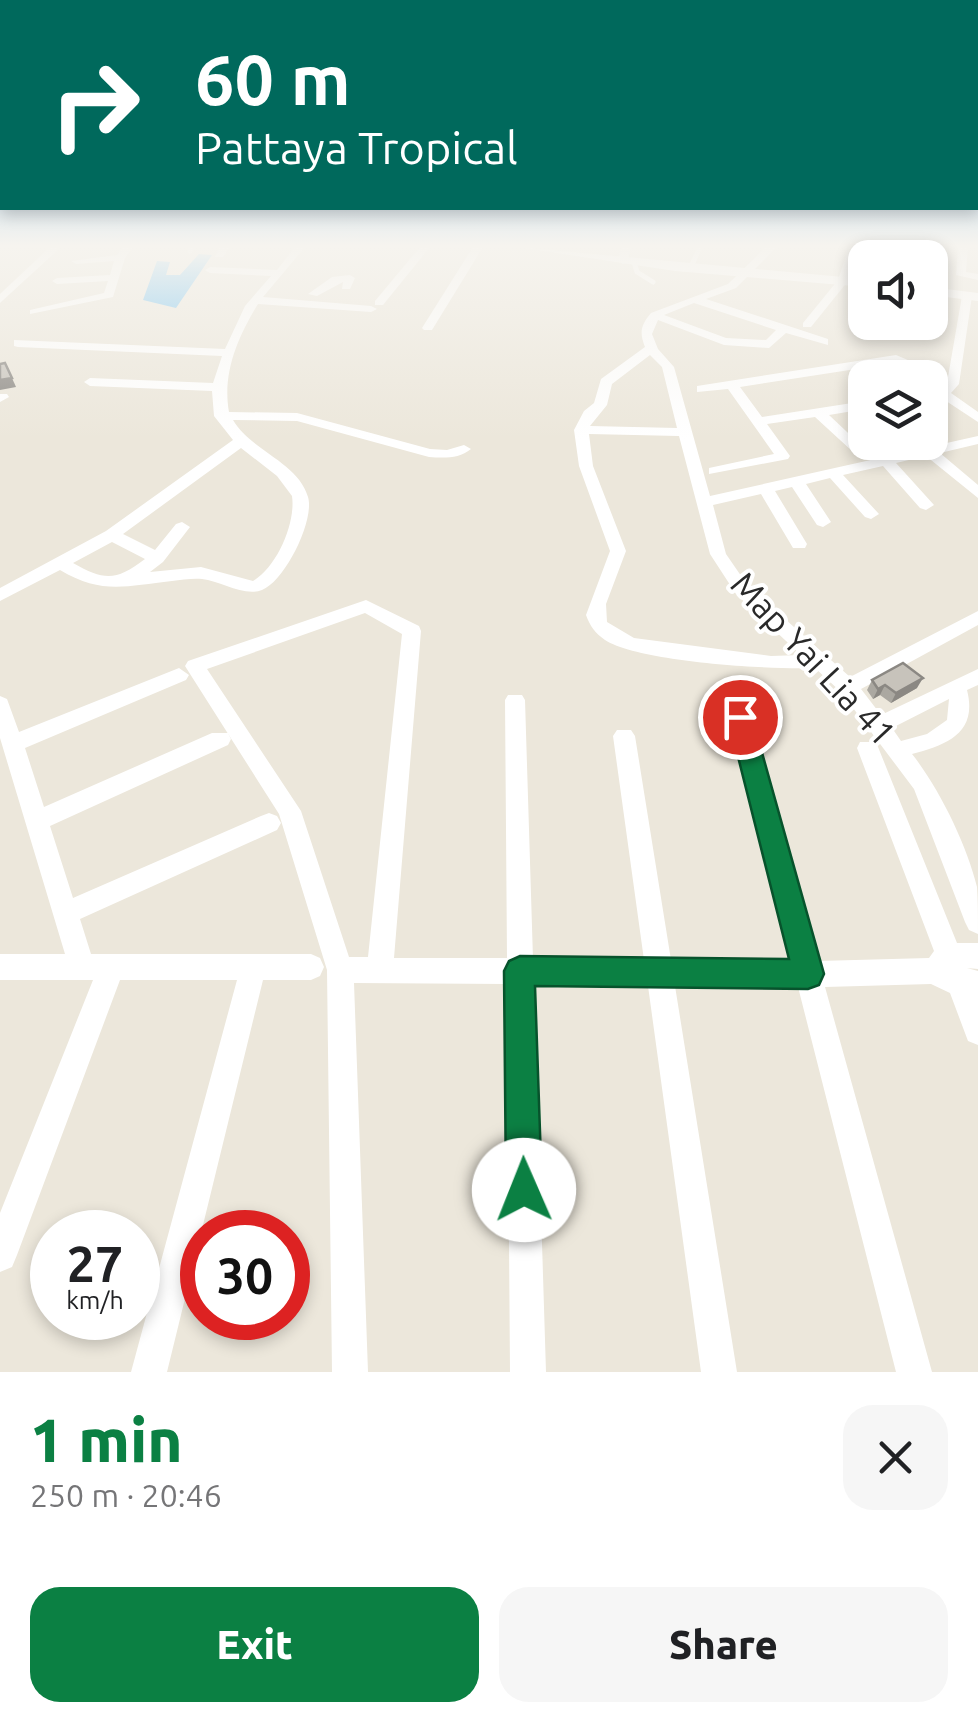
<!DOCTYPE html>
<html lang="en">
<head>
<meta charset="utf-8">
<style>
	body { margin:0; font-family:Ubuntu,sans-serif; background:#f6f6f6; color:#202124; height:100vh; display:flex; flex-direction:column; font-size:38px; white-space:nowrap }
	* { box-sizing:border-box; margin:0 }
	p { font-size:32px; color:#757577 }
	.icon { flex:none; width:55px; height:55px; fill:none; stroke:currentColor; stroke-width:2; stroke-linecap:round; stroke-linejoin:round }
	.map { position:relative; height:1372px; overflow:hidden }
	.sheet { display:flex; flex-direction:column; background:#fff; flex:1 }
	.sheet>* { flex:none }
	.guide { position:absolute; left:0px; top:0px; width:980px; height:210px; box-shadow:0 5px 15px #0003; background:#00695c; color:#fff; overflow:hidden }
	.tools { position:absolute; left:848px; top:240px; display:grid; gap:20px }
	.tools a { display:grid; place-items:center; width:100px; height:100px; border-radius:20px; background:#fff; box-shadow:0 5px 15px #0003; font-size:50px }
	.speed { position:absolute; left:30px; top:1210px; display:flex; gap:20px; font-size:50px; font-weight:700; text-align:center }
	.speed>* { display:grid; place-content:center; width:130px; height:130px; border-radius:50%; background:#fff; box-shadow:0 5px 15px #0003; line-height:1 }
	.speed small { font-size:25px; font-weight:400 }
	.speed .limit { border:15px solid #d22; background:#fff; color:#111 }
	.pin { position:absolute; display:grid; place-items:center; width:85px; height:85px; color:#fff; margin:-42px; border:5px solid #fff; border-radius:50%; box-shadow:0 2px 10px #0007 }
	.me { position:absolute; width:110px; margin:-55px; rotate:359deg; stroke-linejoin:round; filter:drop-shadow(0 0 8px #0008) }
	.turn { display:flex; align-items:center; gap:35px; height:210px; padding:0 30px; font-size:45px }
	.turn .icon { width:130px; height:130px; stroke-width:2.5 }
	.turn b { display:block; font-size:70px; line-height:85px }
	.round { display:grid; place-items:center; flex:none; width:105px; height:105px; border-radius:30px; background:#f6f6f6 }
	.overview { display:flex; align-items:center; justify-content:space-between; height:170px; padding:0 30px }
	h1 { font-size:60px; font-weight:800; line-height:75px; color:#0b8043 }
	.button { display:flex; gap:20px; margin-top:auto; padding:20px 30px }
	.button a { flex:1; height:115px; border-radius:30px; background:#0b8043; color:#fff; font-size:40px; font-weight:800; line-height:115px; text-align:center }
	.button a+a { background:#f6f6f6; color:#202124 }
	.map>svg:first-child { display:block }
	.water { fill:#6bbff1 }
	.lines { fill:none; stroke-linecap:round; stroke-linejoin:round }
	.service { stroke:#fff; stroke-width:5 }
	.minor { fill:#fff; fill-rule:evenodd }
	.tertiary { fill:#fff; fill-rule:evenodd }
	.wall { fill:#aba8a1 }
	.shaded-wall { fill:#8b8883 }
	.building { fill:#c7c3bb; stroke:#8b8883; stroke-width:2.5 }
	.route { fill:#0b8043; stroke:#07532c; stroke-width:2.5 }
	.labels { text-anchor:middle; stroke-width:8; stroke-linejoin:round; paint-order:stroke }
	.street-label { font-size:35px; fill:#292929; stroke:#fff }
</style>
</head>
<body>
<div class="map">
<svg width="978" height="1372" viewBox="0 0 978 1372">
	<rect width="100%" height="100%" fill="#ece7db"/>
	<!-- water -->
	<path class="water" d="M199 254 212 255 176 308 143 300 157 261 170 262 166 275H180Z"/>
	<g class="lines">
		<!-- service -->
		<g class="service">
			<path d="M190 251 192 247"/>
			<path d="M634 262 637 272 653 282"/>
			<path d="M690 269 700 247"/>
		</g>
		<!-- minor -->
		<g class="minor">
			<path d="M50 247H61L0 303V294Z"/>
			<path d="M123 247H133L125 258 113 297 30 314V310L104 293 108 281 57 284 52 281 57 278 110 275 114 261 76 264 71 261 117 255Z"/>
			<path d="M220 247H230L223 257H215Z"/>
			<path d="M295 247H305L263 297 371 306 377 309 371 312 258 304C238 337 222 373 229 412L297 413 430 449 447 450 464 445 471 449C459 459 444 458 429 457L297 421 233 420C251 451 298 462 308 497 315 520 285 581 262 590 244 597 221 581 202 579 193 578 181 580 172 581 125 586 102 595 60 570L0 601V588L106 531 233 440 214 416 212 391 90 386 84 382 90 378 213 383 222 356 18 347 14 346V340L225 349 245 306 271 276 210 273 205 270 210 267 277 270ZM241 448 277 476 292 496C296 523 277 567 253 581L201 567 150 572 163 562 190 527 182 522 176 524 155 550 123 534ZM112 542 145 559C116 581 105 581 73 563Z"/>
			<path d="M420 247H430L383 305H375V301Z"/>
			<path d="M473 247H483L432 330H424L422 328Z"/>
			<path d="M621 247H631L628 261 623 264 618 261Z"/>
			<path d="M766 247H777L736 288 706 299 828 339V345L786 333 769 348 724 345 658 320 652 334 658 349 674 367 710 496 978 436V444L940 453 978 485V498L926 456 896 463 934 505 926 510 920 508 883 466 843 475 879 514 871 519 865 517 830 478 806 484 831 522 823 527 817 525 792 487 775 491 807 544 805 548H793L761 494 713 505 726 554 748 586 850 677 978 611V625L861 689 881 715 978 669V685L967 690C978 733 947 745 912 754 939 788 967 845 977 887 978 901 978 919 978 934L969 930 965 922 914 789 841 692 815 668C771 670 639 662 605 640 595 633 590 626 586 615L610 551 579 466 574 430 584 411 594 403 601 379 645 347C639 332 641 325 651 313L728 284ZM694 303 776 330 766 340 726 338 664 315ZM650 355 662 367 677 428 590 426 607 405 612 384ZM589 434 679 436 710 554 736 594 801 655 771 656 634 638 607 622 606 604 626 551 593 466ZM949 699 947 720 927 734 901 741 892 728Z"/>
			<path d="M849 247H859L848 281 811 327H803V323L838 280Z"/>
			<path d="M958 247H968L966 272 978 274V280L956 275Z"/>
			<path d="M350 275 355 278 350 289H342L343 282 317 296 308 294 332 277Z"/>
			<path d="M967 293 972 296 959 384 951 393 978 412V422L940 397 930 399V391L944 385 895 363 740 387 762 417 865 401V409L829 415 864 448 852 451 815 417 767 424 790 456 788 459 709 474V468L774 454 728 389 697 392V386L896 355 948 377 962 296Z"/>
			<path d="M0 394H7L9 397 0 402Z"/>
			<path d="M366 600 419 626 421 631 394 958H507L505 700 508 695H522L525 700 533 959 644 960 613 736 617 730H631L635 736 671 960 792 961 730 717 733 711H747L750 717 818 961 929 958 934 951 857 748 860 742H876L957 943H978V969L967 968 978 971V1045L968 1041 950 993 931 984 825 987 932 1372H896L798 987 675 986 737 1372H701L648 986 534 985 546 1372H510L507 984 354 983 368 1372H332L327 970 279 814 185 666 188 661ZM365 613 402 634 368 957H349L301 811 207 669Z"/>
			<path d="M179 668 189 675 186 680 25 748 44 807 212 733H228L231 739 228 745 50 826 73 898 261 816 269 813 277 816 281 823 277 830 80 919 91 954H311L320 958 324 967 320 976 311 980H263L167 1372H131L237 980H120L17 1255 12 1267 0 1272V1213L93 980H0V954H65L0 738V696L7 699 19 732Z"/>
		</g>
		<!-- tertiary -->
		<g class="tertiary">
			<path d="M517 247 865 279V287L675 271Z"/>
			<path d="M930 287 978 293V301L930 295Z"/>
		</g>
	</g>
	<!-- wall -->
	<path class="wall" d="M872 680 917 688 891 703 880 695 873 699 867 690Z"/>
	<!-- shaded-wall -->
	<g class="shaded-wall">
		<path d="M12 378 16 387 0 390V380Z"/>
		<path d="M923 678 917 688 891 703 896 693Z"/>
		<path d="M885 685 880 695 873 699 878 689Z"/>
	</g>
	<!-- building -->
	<g class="building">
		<path d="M5 363 12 378 0 380V364Z"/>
		<path d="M903 663 923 678 896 693 885 685 878 689 872 680Z"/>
	</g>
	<!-- sky -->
	<linearGradient id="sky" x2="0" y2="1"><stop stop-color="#76b8ec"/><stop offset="0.56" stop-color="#f6f4ef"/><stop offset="1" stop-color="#f6f4ef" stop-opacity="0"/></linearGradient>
	<rect width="978" height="439" fill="url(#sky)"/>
	<!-- route -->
	<path class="route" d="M740 708 752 717 824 974 819 985 808 989 535 986 542 1190 537 1203 524 1208 511 1203 506 1190 504 971 509 961 520 956 789 959 728 717Z"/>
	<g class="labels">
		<!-- street labels -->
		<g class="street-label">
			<text transform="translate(813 659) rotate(47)" y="12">Map Yai Lia 41</text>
		</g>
	</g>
</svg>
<div class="tools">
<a><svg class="icon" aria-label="sound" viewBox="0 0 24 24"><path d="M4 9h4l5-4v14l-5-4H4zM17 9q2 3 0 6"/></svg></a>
<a><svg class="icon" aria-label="layers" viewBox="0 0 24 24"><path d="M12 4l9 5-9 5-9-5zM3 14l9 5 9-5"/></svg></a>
</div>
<div class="speed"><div>27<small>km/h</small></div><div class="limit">30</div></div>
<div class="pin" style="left:740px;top:717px;background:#d93025"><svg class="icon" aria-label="arrive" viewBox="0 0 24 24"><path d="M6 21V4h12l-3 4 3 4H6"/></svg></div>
<svg class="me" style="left:524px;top:1190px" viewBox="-20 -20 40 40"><circle r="19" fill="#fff"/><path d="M0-13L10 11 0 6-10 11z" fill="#0b8043"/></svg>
<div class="guide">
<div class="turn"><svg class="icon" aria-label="right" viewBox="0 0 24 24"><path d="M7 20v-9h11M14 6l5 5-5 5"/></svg><div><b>60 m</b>Pattaya Tropical</div></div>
</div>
</div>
<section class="sheet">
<div class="overview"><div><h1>1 min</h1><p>250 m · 20:46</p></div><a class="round"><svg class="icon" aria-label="close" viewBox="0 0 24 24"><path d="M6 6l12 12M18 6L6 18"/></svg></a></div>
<div class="button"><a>Exit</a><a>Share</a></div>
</section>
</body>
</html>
